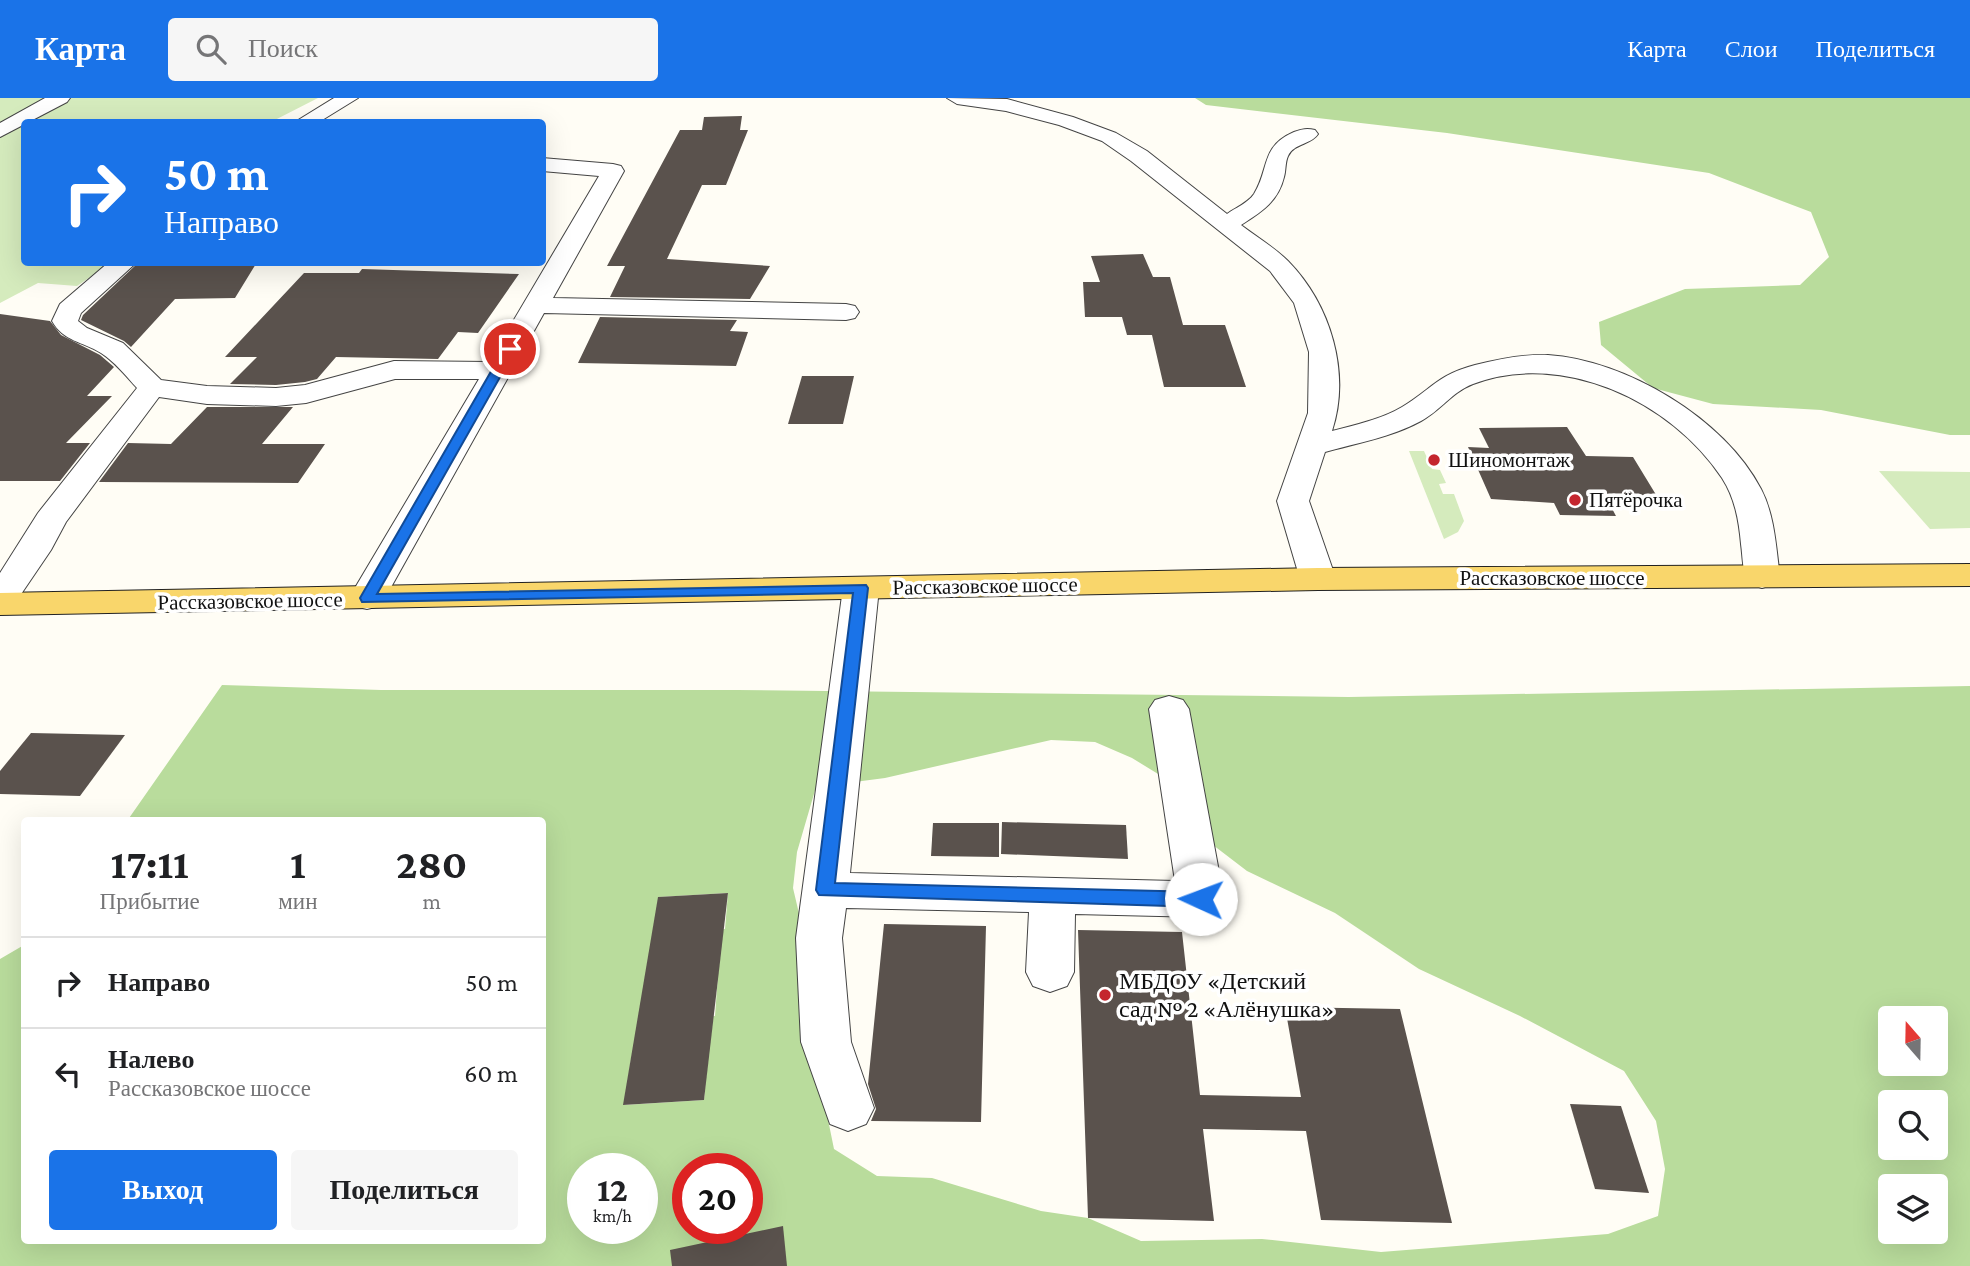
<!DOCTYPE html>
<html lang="ru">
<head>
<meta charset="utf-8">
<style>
	body { margin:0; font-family:"Crimson Pro",serif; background:#f6f6f6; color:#202124; height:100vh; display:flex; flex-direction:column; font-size:26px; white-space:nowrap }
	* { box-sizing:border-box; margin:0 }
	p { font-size:23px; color:#757577 }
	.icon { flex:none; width:38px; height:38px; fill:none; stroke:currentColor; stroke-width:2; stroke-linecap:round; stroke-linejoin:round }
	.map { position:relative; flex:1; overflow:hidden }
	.panel { position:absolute; left:21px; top:719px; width:525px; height:427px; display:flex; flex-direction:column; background:#fff; border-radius:7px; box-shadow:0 7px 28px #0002 }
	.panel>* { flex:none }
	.top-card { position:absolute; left:21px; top:21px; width:525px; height:147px; border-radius:7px; box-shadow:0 7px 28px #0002; background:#1a73e8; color:#fff; overflow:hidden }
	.needle { width:46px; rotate:340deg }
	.controls { position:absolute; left:1878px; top:908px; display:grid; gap:14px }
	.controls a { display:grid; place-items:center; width:70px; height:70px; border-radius:7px; background:#fff; box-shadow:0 7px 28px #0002; font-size:35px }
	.speed { position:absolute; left:567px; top:1055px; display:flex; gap:14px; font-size:35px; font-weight:700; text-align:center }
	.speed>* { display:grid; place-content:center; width:91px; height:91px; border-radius:50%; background:#fff; box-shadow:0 7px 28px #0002; line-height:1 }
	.speed small { font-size:18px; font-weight:400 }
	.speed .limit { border:10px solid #d22; background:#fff; color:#111 }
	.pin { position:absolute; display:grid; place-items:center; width:60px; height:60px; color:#fff; margin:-30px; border:4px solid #fff; border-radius:50%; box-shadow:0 2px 7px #0007 }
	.me { position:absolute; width:77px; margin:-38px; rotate:272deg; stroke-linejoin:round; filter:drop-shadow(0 0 5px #0008) }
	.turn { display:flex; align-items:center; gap:24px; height:147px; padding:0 28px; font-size:32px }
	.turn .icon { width:91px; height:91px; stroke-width:2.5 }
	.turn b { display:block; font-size:49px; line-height:60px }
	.eta { display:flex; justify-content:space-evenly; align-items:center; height:119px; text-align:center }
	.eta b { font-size:42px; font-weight:700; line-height:49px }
	.action { display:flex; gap:14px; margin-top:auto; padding:14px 28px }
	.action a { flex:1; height:80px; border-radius:7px; background:#1a73e8; color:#fff; font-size:28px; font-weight:700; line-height:80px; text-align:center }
	.action a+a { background:#f6f6f6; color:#202124 }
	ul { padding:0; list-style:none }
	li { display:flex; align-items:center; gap:21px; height:91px; padding:0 28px; border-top:2px solid #e0e0e0 }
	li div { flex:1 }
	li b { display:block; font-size:26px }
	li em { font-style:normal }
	header { display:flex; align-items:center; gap:42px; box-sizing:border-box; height:98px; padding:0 35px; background:#1a73e8; color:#fff }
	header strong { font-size:33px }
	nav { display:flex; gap:38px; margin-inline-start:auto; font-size:24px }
	.search { width:490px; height:63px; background:#f6f6f6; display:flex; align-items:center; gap:18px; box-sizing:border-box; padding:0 24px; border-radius:7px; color:#757577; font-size:26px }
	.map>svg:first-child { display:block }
	.green { fill:#d5ebbd }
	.forest { fill:#b9dc9c; fill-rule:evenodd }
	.building { fill:#5a524d }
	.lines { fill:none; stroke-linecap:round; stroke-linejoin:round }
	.minor-casing { stroke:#444; stroke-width:2 }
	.major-casing { stroke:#222; stroke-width:2 }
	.minor { fill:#fff; fill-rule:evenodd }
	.major { fill:#f9d66b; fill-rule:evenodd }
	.route { fill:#1a73e8; stroke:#114b97; stroke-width:2 }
	.poi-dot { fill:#c4262e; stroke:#fff; stroke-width:2.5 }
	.labels { text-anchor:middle; stroke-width:7; stroke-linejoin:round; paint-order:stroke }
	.poi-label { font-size:21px; fill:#111; stroke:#fff; text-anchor:start }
	.street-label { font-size:21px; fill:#111; stroke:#fff }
	.near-poi-label { font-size:24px; fill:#111; stroke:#fff; text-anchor:start }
</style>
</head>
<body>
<header>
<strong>Карта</strong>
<div class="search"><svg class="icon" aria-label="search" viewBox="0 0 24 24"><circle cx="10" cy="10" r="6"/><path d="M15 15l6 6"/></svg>Поиск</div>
<nav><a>Карта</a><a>Слои</a><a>Поделиться</a></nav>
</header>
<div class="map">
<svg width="1970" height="1168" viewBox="0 0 1970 1168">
	<rect width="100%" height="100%" fill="#fffdf5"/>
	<!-- green -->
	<g class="green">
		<path d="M0 0H318L271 24H24V164L111 165 77 188 38 185 0 205Z"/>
		<path d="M1409 353H1424L1432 371 1440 372 1446 385 1439 386 1443 396H1454L1464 423 1458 434 1444 441Z"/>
		<path d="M1879 373 1970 374V430L1930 431Z"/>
	</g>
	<!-- forest -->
	<g class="forest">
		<path d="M1195 0H1970V337H1950L1821 312 1713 306 1653 290 1601 247 1599 224 1685 191 1800 187 1829 159 1811 114 1709 75 1447 35 1206 7Z"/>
		<path d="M222 587 381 592H737L1349 599 1970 588V1168H0V861L24 847V1143H542V723H127ZM1051 642 1095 644 1132 660 1176 687 1213 747 1247 773 1335 815 1419 871 1520 918 1624 973 1656 1023 1665 1071 1658 1118 1608 1136 1381 1154 1262 1141 1141 1143 1088 1120 1041 1113 932 1080 877 1078 834 1051 824 1002 801 824 793 790 797 754 816 689 885 680ZM728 795 725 831 653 835 659 799ZM718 877 715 918 638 923ZM1890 920H1936V966H1890ZM708 957 704 1002 624 1007 631 961ZM1890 1004H1936V1050H1890ZM583 1071H642V1130H583ZM688 1071H747V1130H688ZM1890 1088H1936V1134H1890Z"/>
	</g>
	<!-- building -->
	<g class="building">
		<path d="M742 18 740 32H748L726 87H702L667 161 770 168 750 201 610 199 625 168H607L680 32H702L704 19Z"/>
		<path d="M1143 156 1153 179H1170L1183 227H1225L1246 289H1164L1152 237H1127L1122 219H1085L1083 184H1100L1091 158Z"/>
		<path d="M139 164H257L235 200 175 201 131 249 124 243 81 222 83 217Z"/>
		<path d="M362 171 519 176 478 235 458 234 438 261 336 259 317 281 305 284 276 287 230 286 257 259H225L304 175H359Z"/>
		<path d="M0 216 50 223 61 237 100 257 114 269 87 298H112L66 345H90L60 383H0Z"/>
		<path d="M600 219 737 222 730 233 748 234 736 268 578 265Z"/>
		<path d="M802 278H854L843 326H788Z"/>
		<path d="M207 309H293L262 346H325L298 385 99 384 128 345 171 346Z"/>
		<path d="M1567 329 1586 358 1633 359 1658 400H1641L1643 404 1608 403 1616 418 1560 417 1554 405 1491 401 1468 349 1489 350 1479 330Z"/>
		<path d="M31 635 125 637 80 698 0 696V673Z"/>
		<path d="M1002 724 1126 727 1128 761 1001 756Z"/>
		<path d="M933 725H999V759L931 758Z"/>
		<path d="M728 795 704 1002 623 1007 658 799Z"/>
		<path d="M884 826 986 828 981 1024 871 1023 876 1011 868 986Z"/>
		<path d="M1078 832 1182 834 1200 997 1301 999 1285 909 1400 911 1452 1125 1321 1122 1306 1033 1203 1031 1214 1123 1088 1120Z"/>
		<path d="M1570 1006 1621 1008 1649 1095 1595 1091Z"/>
		<path d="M783 1128 787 1168H672L670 1152Z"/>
	</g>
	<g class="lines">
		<!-- minor casing -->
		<g class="minor-casing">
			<g id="minor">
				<path d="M45 0H70L67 4 0 39V25Z"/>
				<path d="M334 0H358L319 24H295Z"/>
				<path d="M947 0 1007 1 1073 19 1116 35 1147 53 1227 116C1235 110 1248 105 1254 96 1270 70 1260 49 1294 34 1302 31 1307 30 1315 32L1318 36C1311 47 1294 45 1288 58 1285 64 1286 73 1284 79 1278 104 1261 114 1241 127 1257 139 1275 150 1288 163 1331 207 1351 275 1332 333 1355 327 1382 321 1402 309 1432 291 1437 277 1475 267 1499 261 1523 256 1548 257 1626 262 1725 321 1761 391 1775 418 1776 450 1780 479L1774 486 1762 490 1750 486C1742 475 1743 460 1741 446 1739 423 1735 400 1722 380 1671 303 1562 252 1473 286 1452 294 1440 313 1421 323 1392 339 1357 345 1325 354L1309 403 1336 481 1330 488 1318 492 1306 488 1300 481 1277 403 1308 315 1309 254 1294 205 1270 173 1131 63 1102 43 1059 27 1006 13 957 6Z"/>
				<path d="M542 60 613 66 621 68 624 73 553 200 846 206 855 208 859 214 855 220 846 222 544 215 385 500 380 508 367 511 354 508 349 500 479 281H395L306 305 276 308 207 306 159 299 66 424 51 452 13 508 0 511V475L38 415 137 290C125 277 115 264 101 255 82 243 64 244 52 223L60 206 109 164H137L81 215 78 223 87 230 123 245 161 282 207 288 276 290 305 287 394 263 489 264 599 78 542 73Z"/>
				<path d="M861 479 874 482 879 490 850 775 1175 783 1149 611 1155 602 1169 598 1183 602 1189 611 1224 801 1217 813 1201 819 1075 816 1074 874 1067 888 1050 894 1033 888 1026 874 1029 814 846 810 842 840 851 944 874 1010 866 1026 848 1033 830 1026 801 944 796 840 843 490 848 482Z"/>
			</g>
		</g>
		<!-- major casing -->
		<g class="major-casing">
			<path id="major" d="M1970 466V488L1318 492 0 517V495L1318 470Z"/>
		</g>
		<!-- minor -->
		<use href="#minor" class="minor"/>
		<!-- major -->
		<use href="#major" class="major"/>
	</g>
	<!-- route -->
	<path class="route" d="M510 247 516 251 377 496 866 487 868 490 835 785 1201 794 1207 796 1210 801 1207 806 1201 809 819 797 816 792 853 495 362 504 360 500 504 251Z"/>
	<!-- markers -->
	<g class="poi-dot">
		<circle cx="1434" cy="362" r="7"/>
		<circle cx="1575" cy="402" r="7"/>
		<circle cx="1105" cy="897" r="7"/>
	</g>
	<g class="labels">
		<!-- poi labels -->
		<g class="poi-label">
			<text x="1448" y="369">Шиномонтаж</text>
			<text x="1589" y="409">Пятёрочка</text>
		</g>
		<!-- street labels -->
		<g class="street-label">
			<text x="1552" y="487">Рассказовское шоссе</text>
			<text transform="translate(985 488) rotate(-1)" y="7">Рассказовское шоссе</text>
			<text transform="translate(250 503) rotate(-1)" y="7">Рассказовское шоссе</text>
		</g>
		<!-- near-poi labels -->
		<g class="near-poi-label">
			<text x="1119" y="891">МБДОУ «Детский<tspan x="1119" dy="28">сад № 2 «Алёнушка»</tspan></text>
		</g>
	</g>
</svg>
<div class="controls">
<a><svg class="needle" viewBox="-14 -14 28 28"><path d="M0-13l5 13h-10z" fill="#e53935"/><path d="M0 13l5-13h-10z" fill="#757577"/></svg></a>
<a><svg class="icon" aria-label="search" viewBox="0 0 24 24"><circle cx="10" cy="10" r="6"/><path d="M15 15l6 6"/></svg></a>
<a><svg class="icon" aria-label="layers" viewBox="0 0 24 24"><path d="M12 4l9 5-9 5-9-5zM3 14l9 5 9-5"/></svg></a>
</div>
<div class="speed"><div>12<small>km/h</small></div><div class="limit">20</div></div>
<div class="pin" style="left:510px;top:251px;background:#d93025"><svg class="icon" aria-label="arrive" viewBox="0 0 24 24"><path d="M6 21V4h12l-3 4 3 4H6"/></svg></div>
<svg class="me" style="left:1201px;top:801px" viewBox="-20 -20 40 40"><circle r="19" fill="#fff"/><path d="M0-13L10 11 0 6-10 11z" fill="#1a73e8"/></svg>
<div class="top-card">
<div class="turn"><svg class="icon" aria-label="right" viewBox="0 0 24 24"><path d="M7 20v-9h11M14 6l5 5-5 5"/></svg><div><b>50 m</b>Направо</div></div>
</div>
<section class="panel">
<div class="eta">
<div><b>17:11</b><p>Прибытие</p></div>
<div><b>1</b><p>мин</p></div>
<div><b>280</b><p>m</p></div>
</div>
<ul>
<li><svg class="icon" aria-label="right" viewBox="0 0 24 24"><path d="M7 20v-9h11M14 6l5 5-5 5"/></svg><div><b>Направо</b></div><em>50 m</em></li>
<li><svg class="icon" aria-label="left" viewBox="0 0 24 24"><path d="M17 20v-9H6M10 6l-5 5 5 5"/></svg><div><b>Налево</b><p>Рассказовское шоссе</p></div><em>60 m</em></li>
</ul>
<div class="action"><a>Выход</a><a>Поделиться</a></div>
</section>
</div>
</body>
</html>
